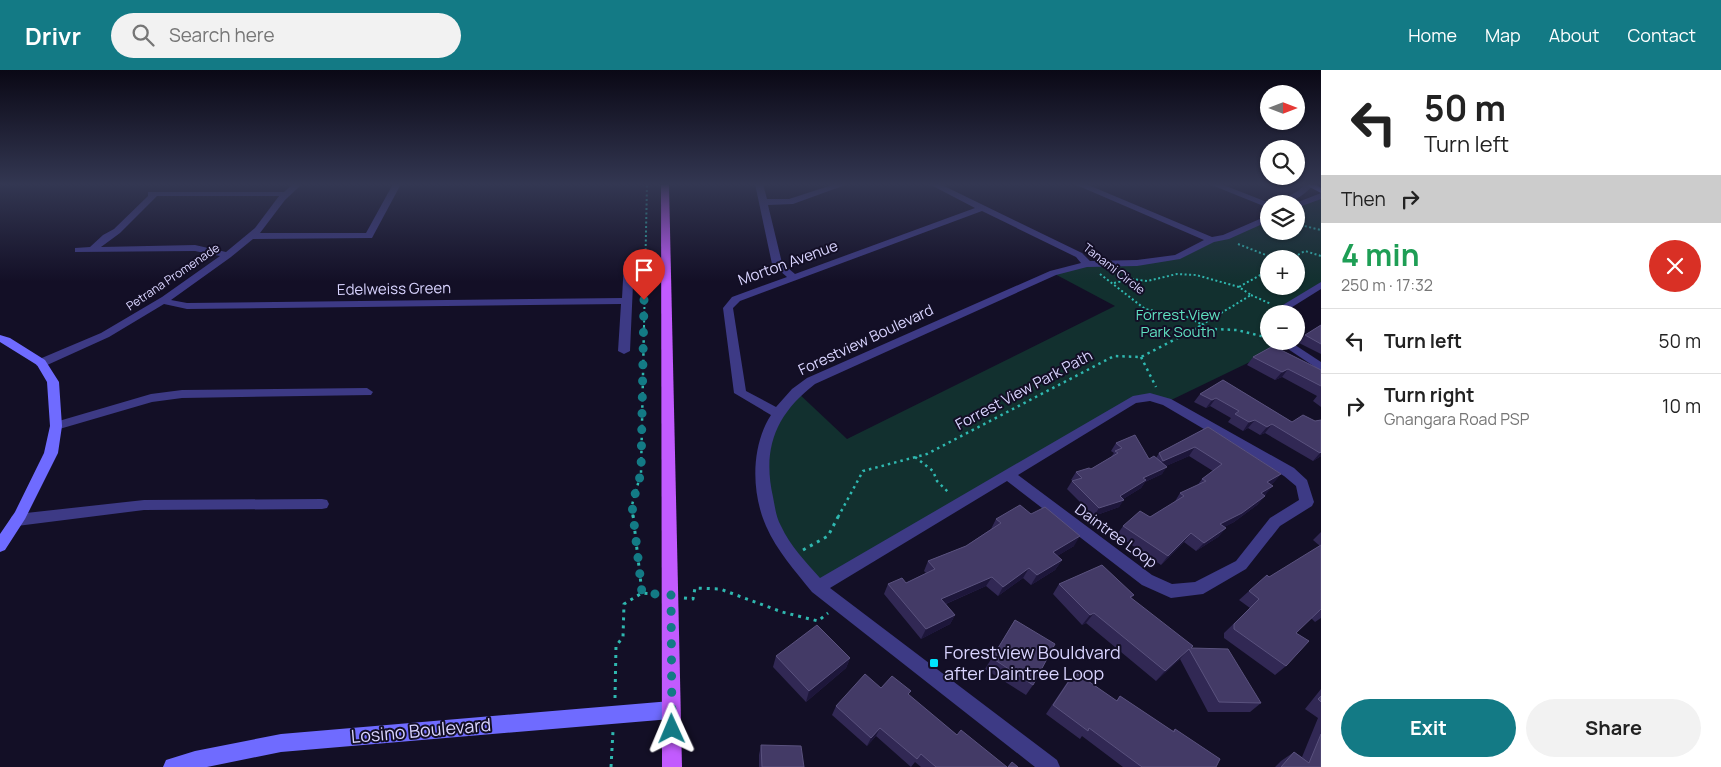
<!DOCTYPE html>
<html lang="en">
<head>
<meta charset="utf-8">
<style>
	body { margin:0; font-family:Manrope,sans-serif; background:#f2f2f2; color:#222; height:100vh; display:flex; flex-direction:column; font-size:19px; white-space:nowrap }
	* { box-sizing:border-box; margin:0 }
	p { font-size:16px; color:#767676 }
	.icon { flex:none; width:28px; height:28px; fill:none; stroke:currentColor; stroke-width:2; stroke-linecap:round; stroke-linejoin:round }
	.map { position:relative; flex:1; overflow:hidden }
	.panel { display:flex; flex-direction:column; background:#fff; width:400px }
	.panel>* { flex:none }
	.top-card { background:#fff; color:#222; overflow:hidden }
	.needle { width:32px; rotate:90deg }
	.tools { position:absolute; left:1260px; top:15px; display:grid; gap:10px }
	.tools a { display:grid; place-items:center; width:45px; height:45px; border-radius:50%; background:#fff; box-shadow:0 1px 4px #0004; font-size:25px }
	.pin { position:absolute; display:grid; place-items:center; width:42px; height:42px; color:#fff; margin:-51px -21px; border-radius:50% 50% 50% 0; rotate:-45deg; box-shadow:0 0 5px #0007 }
	.pin .icon { rotate:45deg }
	.me { position:absolute; width:55px; margin:-28px; rotate:359deg; stroke-linejoin:round; filter:drop-shadow(0 0 4px #0008) }
	.turn { display:flex; align-items:center; gap:18px; height:105px; padding:0 20px; font-size:22px }
	.turn .icon { width:65px; height:65px; stroke-width:2.5 }
	.turn b { display:block; font-size:35px; line-height:42px }
	.then { display:flex; align-items:center; height:48px; padding:0 20px; background:#0003; gap:10px; font-size:19px }
	.round { display:grid; place-items:center; flex:none; width:52px; height:52px; border-radius:26px; background:#f2f2f2 }
	.summary { display:flex; align-items:center; justify-content:space-between; height:85px; padding:0 20px }
	h1 { font-size:30px; font-weight:700; line-height:38px; color:#1e9e55 }
	.action { display:flex; gap:10px; margin-top:auto; padding:10px 20px }
	.action a { flex:1; height:58px; border-radius:30px; background:#137a85; color:#fff; font-size:20px; font-weight:700; line-height:58px; text-align:center }
	.action a+a { background:#f2f2f2; color:#222 }
	ul { padding:0; list-style:none }
	li { display:flex; align-items:center; gap:15px; height:65px; padding:0 20px; border-top:1px solid #e0e0e0 }
	li div { flex:1 }
	li b { display:block; font-size:19px }
	li em { font-style:normal }
	header { display:flex; align-items:center; gap:30px; box-sizing:border-box; height:70px; padding:0 25px; background:#137a85; color:#fff }
	header strong { font-size:24px }
	nav { display:flex; gap:28px; margin-inline-start:auto; font-size:18px }
	.search { width:350px; height:45px; background:#f2f2f2; display:flex; align-items:center; gap:12px; box-sizing:border-box; padding:0 18px; border-radius:28px; color:#767676; font-size:19px }
	main { display:flex; flex:1; min-height:0 }
	.map>svg:first-child { display:block }
	.green { fill:#12302f; fill-rule:evenodd }
	.lines { fill:none; stroke-linecap:round; stroke-linejoin:round }
	.path-far2 { stroke:#2fb8b0; stroke-width:2; stroke-dasharray:2 2.5; stroke-linecap:butt }
	.path-far1 { stroke:#2fb8b0; stroke-width:2.5; stroke-dasharray:2.5 4; stroke-linecap:butt }
	.path { stroke:#2fb8b0; stroke-width:3; stroke-dasharray:3 5; stroke-linecap:butt }
	.street { fill:#3d3a85; fill-rule:evenodd }
	.secondary { fill:#6f6bff; fill-rule:evenodd }
	.primary { fill:#c25bff; fill-rule:evenodd }
	.wall { fill:#312854 }
	.shaded-wall { fill:#1d163a }
	.building { fill:#433a66; stroke:#5a527e }
	.route { stroke:#137a85; stroke-width:9; stroke-dasharray:0 16.2 }
	.poi-dot { fill:#00e5ff; stroke:#130f26; stroke-width:2 }
	.labels { text-anchor:middle; stroke-width:4; stroke-linejoin:round; paint-order:stroke }
	.far-street-label { font-size:12px; fill:#d9d4ff; stroke:#130f26 }
	.street-label { font-size:15px; fill:#d9d4ff; stroke:#130f26 }
	.park-label { font-size:15px; fill:#5fe0c0; stroke:#130f26 }
	.near-poi-label { font-size:18px; fill:#d9d4ff; stroke:#130f26; text-anchor:start }
	.near-street-label { font-size:18px; fill:#d9d4ff; stroke:#130f26 }
</style>
</head>
<body>
<header>
<strong>Drivr</strong>
<div class="search"><svg class="icon" aria-label="search" viewBox="0 0 24 24"><circle cx="10" cy="10" r="6"/><path d="M15 15l6 6"/></svg>Search here</div>
<nav><a>Home</a><a>Map</a><a>About</a><a>Contact</a></nav>
</header>
<main>
<div class="map">
<svg width="1321" height="697" viewBox="0 0 1321 697">
	<rect width="100%" height="100%" fill="#130f26"/>
	<!-- green -->
	<path class="green" d="M1321 126V215L1269 244V271H1281L1285 275 1167 332 1133 330 818 517 792 487 764 425 762 385 796 321 847 369 1115 236 1053 203 1087 194 1177 187 1269 148V161H1296V135ZM1269 189H1296V216H1269Z"/>
	<g class="lines">
		<!-- path-far2 -->
		<g class="path-far2">
			<path d="M1296 154 1321 160"/>
			<path d="M1238 174 1276 189"/>
			<path d="M1290 189 1305 181 1321 186"/>
			<path d="M1100 204 1145 239 1187 247 1207 257"/>
			<path d="M1114 213 1132 209 1147 211 1177 204 1196 205 1239 217"/>
			<path d="M1251 225 1271 234"/>
			<path d="M644 257 647 114"/>
			<path d="M1198 257 1251 225 1239 217 1269 200"/>
		</g>
		<!-- path-far1 -->
		<g class="path-far1">
			<path d="M1202 256 1213 259 1237 260 1269 268"/>
			<path d="M1141 287 1156 317"/>
			<path d="M915 387 933 401 937 411 950 424"/>
			<path d="M633 447 632 435 641 403 644 256"/>
			<path d="M838 447 863 401 927 384 1114 286 1141 287 1201 256"/>
		</g>
		<!-- path -->
		<g class="path">
			<path d="M633 445 642 523"/>
			<path d="M803 480 828 466 839 445"/>
			<path d="M684 528 693 529 695 518 720 519 782 542 818 551 828 543"/>
			<path d="M615 628 616 576 623 567 624 534 642 523 656 524"/>
			<path d="M611 697 613 661"/>
		</g>
		<!-- street -->
		<g class="street">
			<path d="M293 114H302L285 130 260 163H366L393 114H401L372 168 253 169 231 187 171 230 187 233 622 228 624 192 629 189 634 192 630 281 624 284 618 281 621 234 187 239 164 234 109 267 45 296H37L35 293 37 290 101 263 162 227 220 186 195 181 75 182V178L90 177 103 165 114 159 148 126V122H284ZM157 126H279L255 158 226 182 195 175 101 177 120 163Z"/>
			<path d="M755 114H763L767 129H789L835 114H848L793 134 768 135 782 193 795 204 975 138 929 114H940L1082 183 1090 191 1137 190 1175 185 1204 170 1074 114H1086L1212 167 1223 165 1269 145V151L1229 169 1214 172 1180 189 1137 196 1087 197 1056 205 815 314C776 344 762 378 773 427 775 437 776 447 781 456 790 476 806 492 820 508L1133 326 1150 323 1171 329 1294 398 1307 410 1314 432 1312 436 1280 456 1246 499 1203 524 1171 528 1142 515 1007 411 830 518 1057 690 1060 697H1035L812 522C795 501 777 481 766 456 751 422 751 376 771 345L734 323 723 238 732 227 787 207 772 194ZM982 141 1076 187 1081 193 1050 201 807 308 792 319 776 337 746 321 733 238 740 231ZM1150 331 1163 335 1284 406 1296 416 1299 430 1270 448 1236 491 1195 512 1172 514 1152 505 1018 405 1136 333Z"/>
			<path d="M1209 114H1221L1272 134H1269V137H1266Z"/>
			<path d="M1305 114 1313 115C1303 127 1290 134 1274 134L1298 121Z"/>
			<path d="M1321 123V129L1299 137H1296V134H1293Z"/>
			<path d="M1321 212V219L1281 244H1269V245L1268 244Z"/>
			<path d="M1276 271H1289L1321 292V301Z"/>
			<path d="M367 318 373 322 371 325 182 328 152 332 56 360 50 356 52 353 151 324 182 320Z"/>
			<path d="M322 429 327 430 329 434 327 438 322 439 144 440 17 456 12 454 10 450 12 446 17 444 144 430Z"/>
		</g>
		<!-- secondary -->
		<g class="secondary">
			<path d="M1304 114H1315L1321 118V123Z"/>
			<path d="M0 265 10 268 45 290 59 312 62 356 58 383 25 449 5 480 0 482V464L15 442 44 383 50 356 47 312 37 295 0 272Z"/>
			<path d="M671 631 677 634 680 640 677 646 671 649 281 682 207 697H163L166 690 195 681 281 664Z"/>
		</g>
		<!-- primary -->
		<path class="primary" d="M661 114H669L682 697H662Z"/>
	</g>
	<!-- wall -->
	<g class="wall">
		<path d="M1321 255V284L1299 273 1305 265Z"/>
		<path d="M1253 287 1321 300V337L1313 331 1317 326 1282 307 1275 310 1247 295Z"/>
		<path d="M1223 310 1292 352 1315 351 1321 386 1313 391 1265 363 1260 365 1248 358 1243 361 1228 352 1231 348 1210 336 1206 338 1194 332 1200 324Z"/>
		<path d="M1208 357 1281 404 1273 413 1270 415 1265 426 1257 435 1234 452 1224 457 1226 458 1218 467 1196 481 1184 472 1161 495 1117 465 1123 456 1150 447 1174 433 1180 423 1197 416 1202 409 1213 401 1189 386 1166 396 1162 404 1145 412 1141 418 1123 429 1119 437 1094 446 1067 419 1072 411H1073L1071 410 1076 402 1091 399 1111 387 1114 383 1111 381 1116 373 1149 389 1156 388 1159 383Z"/>
		<path d="M1031 444 1074 476 1057 486 1062 490 1055 500 1031 515 1023 508 998 526 986 516 946 534 955 545 950 554 921 569 884 524 888 514 906 513 926 503 924 501 928 491 966 476 991 459 996 449Z"/>
		<path d="M1321 462V548L1315 552 1311 548 1296 563 1286 596 1275 605 1224 568V563L1250 538 1239 530 1249 521 1269 507 1320 476 1313 470Z"/>
		<path d="M1059 514 1134 525 1131 528 1191 578 1261 633 1250 642H1208L1180 589 1156 611 1086 553 1082 555 1053 524Z"/>
		<path d="M1015 550 1033 615 1026 625 985 599Z"/>
		<path d="M776 586 850 588 846 598 806 632 773 597Z"/>
		<path d="M1075 602 1116 631 1120 626 1172 661 1175 659 1216 697H1123L1082 666 1080 669 1046 644 1068 611Z"/>
		<path d="M881 618 908 625 957 665 1007 697H921L915 692 911 697 876 666 867 676 832 645 836 636Z"/>
		<path d="M1321 619V697H1275L1281 691 1294 682 1302 687 1318 648 1305 639Z"/>
		<path d="M761 675 804 697H759V685Z"/>
	</g>
	<!-- shaded-wall -->
	<g class="shaded-wall">
		<path d="M1288 299 1282 307 1275 310 1282 302Z"/>
		<path d="M1216 328 1210 336 1206 338 1212 330Z"/>
		<path d="M1255 350 1248 358 1243 361 1249 352Z"/>
		<path d="M1272 354 1265 363 1260 365 1267 357Z"/>
		<path d="M1195 377 1189 386 1157 400 1163 391Z"/>
		<path d="M1321 382V386L1313 391 1320 383Z"/>
		<path d="M1167 397 1162 404 1145 412 1141 418 1120 431 1124 430 1119 437 1094 446 1099 438 1120 426 1143 408Z"/>
		<path d="M1281 404 1273 413 1259 421 1267 412Z"/>
		<path d="M1273 416 1265 425 1253 432 1261 423Z"/>
		<path d="M1265 426 1257 435 1234 452 1213 463 1220 454Z"/>
		<path d="M1226 458 1218 467 1196 481 1204 473Z"/>
		<path d="M1191 463 1184 472 1161 495 1168 486Z"/>
		<path d="M1080 466 1074 476 1047 492 1053 482Z"/>
		<path d="M1062 490 1055 500 1031 515 1037 505Z"/>
		<path d="M1029 498 1023 508 998 526 1003 517Z"/>
		<path d="M992 507 986 516 936 538 941 529Z"/>
		<path d="M1094 543 1086 553 1082 555 1090 545Z"/>
		<path d="M955 545 950 554 921 569 926 559Z"/>
		<path d="M1189 579 1180 589 1156 611 1165 601Z"/>
		<path d="M850 588 846 598 806 632 809 621Z"/>
		<path d="M880 658 876 666 867 676 871 668Z"/>
	</g>
	<!-- building -->
	<g class="building">
		<path d="M1321 255V274L1305 265Z"/>
		<path d="M1273 276 1321 300V316L1288 299 1282 302 1253 287Z"/>
		<path d="M1223 310 1292 352 1303 345 1315 351 1321 350V382L1320 383 1272 354 1267 357 1255 350 1249 352 1235 344 1239 341 1216 328 1212 330 1200 324Z"/>
		<path d="M1208 357 1281 404 1267 412 1273 416 1261 423 1265 426 1242 443 1220 454 1226 458 1204 473 1191 463 1168 486 1123 456 1140 441 1150 447 1184 426 1180 423 1206 411 1202 409 1222 394 1195 377 1163 391 1159 383Z"/>
		<path d="M1135 365 1149 389 1154 386 1167 397 1143 408 1146 410 1120 426 1124 430 1099 438 1072 411 1082 408 1076 402 1089 398 1091 399 1118 383 1115 381 1122 378 1116 373Z"/>
		<path d="M1020 435 1031 444 1045 437 1080 466 1053 482 1062 490 1037 505 1029 498 1003 517 992 507 941 529 955 545 926 559 888 514 902 508 906 513 935 499 928 491 966 476 1001 453 996 449Z"/>
		<path d="M1321 475V539L1296 563 1309 571 1286 596 1234 559V554L1259 529 1249 521 1267 505 1269 507Z"/>
		<path d="M1102 495 1134 525 1130 527 1193 576 1191 578 1228 579 1261 633 1219 632 1189 579 1165 601 1094 543 1090 545 1059 514Z"/>
		<path d="M1015 550 1055 574 1033 615 992 588Z"/>
		<path d="M817 555 850 588 809 621 776 586Z"/>
		<path d="M1075 602 1117 631 1120 626 1174 662 1175 659 1220 689 1216 697H1142L1089 658 1088 661 1053 635Z"/>
		<path d="M865 604 881 618 892 606 911 621 908 624 957 665 961 660 1007 697H936L921 684 917 689 880 658 871 668 836 636Z"/>
		<path d="M1321 626V632L1318 629Z"/>
		<path d="M1321 664V697H1281L1294 682 1309 693Z"/>
		<path d="M761 675 801 676 804 697H762Z"/>
		<path d="M1012 692 1018 697H1008Z"/>
	</g>
	<!-- sky -->
	<linearGradient id="sky" x2="0" y2="1"><stop stop-color="#0a0815"/><stop offset="0.54" stop-color="#333752"/><stop offset="1" stop-color="#333752" stop-opacity="0"/></linearGradient>
	<rect width="1321" height="212" fill="url(#sky)"/>
	<g class="lines">
		<!-- route -->
		<path class="route" d="M644 230 641 403 632 435 642 523 671 525 672 659"/>
	</g>
	<!-- markers -->
	<rect class="poi-dot" x="929" y="588" width="10" height="10" rx="2.5"/>
	<g class="labels">
		<!-- far-street labels -->
		<g class="far-street-label">
			<text transform="translate(1114 199) rotate(38)" y="4">Tanami Circle</text>
			<text transform="translate(173 207) rotate(-34)" y="4">Petrana Promenade</text>
		</g>
		<!-- street labels -->
		<g class="street-label">
			<text transform="translate(788 193) rotate(-20)" y="5">Morton Avenue</text>
			<text transform="translate(394 219) rotate(-1)" y="5">Edelweiss Green</text>
			<text transform="translate(866 270) rotate(-25)" y="5">Forestview Boulevard</text>
			<text transform="translate(1024 320) rotate(-28)" y="5">Forrest View Park Path</text>
			<text transform="translate(1116 466) rotate(36)" y="5">Daintree Loop</text>
		</g>
		<!-- park labels -->
		<g class="park-label">
			<text x="1178" y="250">Forrest View<tspan x="1178" dy="17">Park South</tspan></text>
		</g>
		<!-- near-poi labels -->
		<g class="near-poi-label">
			<text x="944" y="589">Forestview Bouldvard<tspan x="944" dy="21">after Daintree Loop</tspan></text>
		</g>
		<!-- near-street labels -->
		<g class="near-street-label">
			<text transform="translate(421 661) rotate(-5)" y="6">Losino Boulevard</text>
		</g>
	</g>
</svg>
<div class="tools">
<a><svg class="needle" viewBox="-14 -14 28 28"><path d="M0-13l5 13h-10z" fill="#e53935"/><path d="M0 13l5-13h-10z" fill="#767676"/></svg></a>
<a><svg class="icon" aria-label="search" viewBox="0 0 24 24"><circle cx="10" cy="10" r="6"/><path d="M15 15l6 6"/></svg></a>
<a><svg class="icon" aria-label="layers" viewBox="0 0 24 24"><path d="M12 4l9 5-9 5-9-5zM3 14l9 5 9-5"/></svg></a>
<a>+</a>
<a>−</a>
</div>
<div class="pin" style="left:644px;top:230px;background:#d93025"><svg class="icon" aria-label="arrive" viewBox="0 0 24 24"><path d="M6 21V4h12l-3 4 3 4H6"/></svg></div>
<svg class="me" style="left:672px;top:659px" viewBox="-20 -20 40 40"><path d="M0-17L14 15 0 8-14 15z" fill="#137a85" stroke="#fff" stroke-width="4"/></svg>
</div>
<section class="panel">
<div class="top-card">
<div class="turn"><svg class="icon" aria-label="left" viewBox="0 0 24 24"><path d="M17 20v-9H6M10 6l-5 5 5 5"/></svg><div><b>50 m</b>Turn left</div></div>
<div class="then">Then<svg class="icon" aria-label="right" viewBox="0 0 24 24"><path d="M7 20v-9h11M14 6l5 5-5 5"/></svg></div>
</div>
<div class="summary"><div><h1>4 min</h1><p>250 m · 17:32</p></div><a class="round" style="background:#d93025;color:#fff"><svg class="icon" aria-label="close" viewBox="0 0 24 24"><path d="M6 6l12 12M18 6L6 18"/></svg></a></div>
<ul>
<li><svg class="icon" aria-label="left" viewBox="0 0 24 24"><path d="M17 20v-9H6M10 6l-5 5 5 5"/></svg><div><b>Turn left</b></div><em>50 m</em></li>
<li><svg class="icon" aria-label="right" viewBox="0 0 24 24"><path d="M7 20v-9h11M14 6l5 5-5 5"/></svg><div><b>Turn right</b><p>Gnangara Road PSP</p></div><em>10 m</em></li>
</ul>
<div class="action"><a>Exit</a><a>Share</a></div>
</section>
</main>
</body>
</html>
